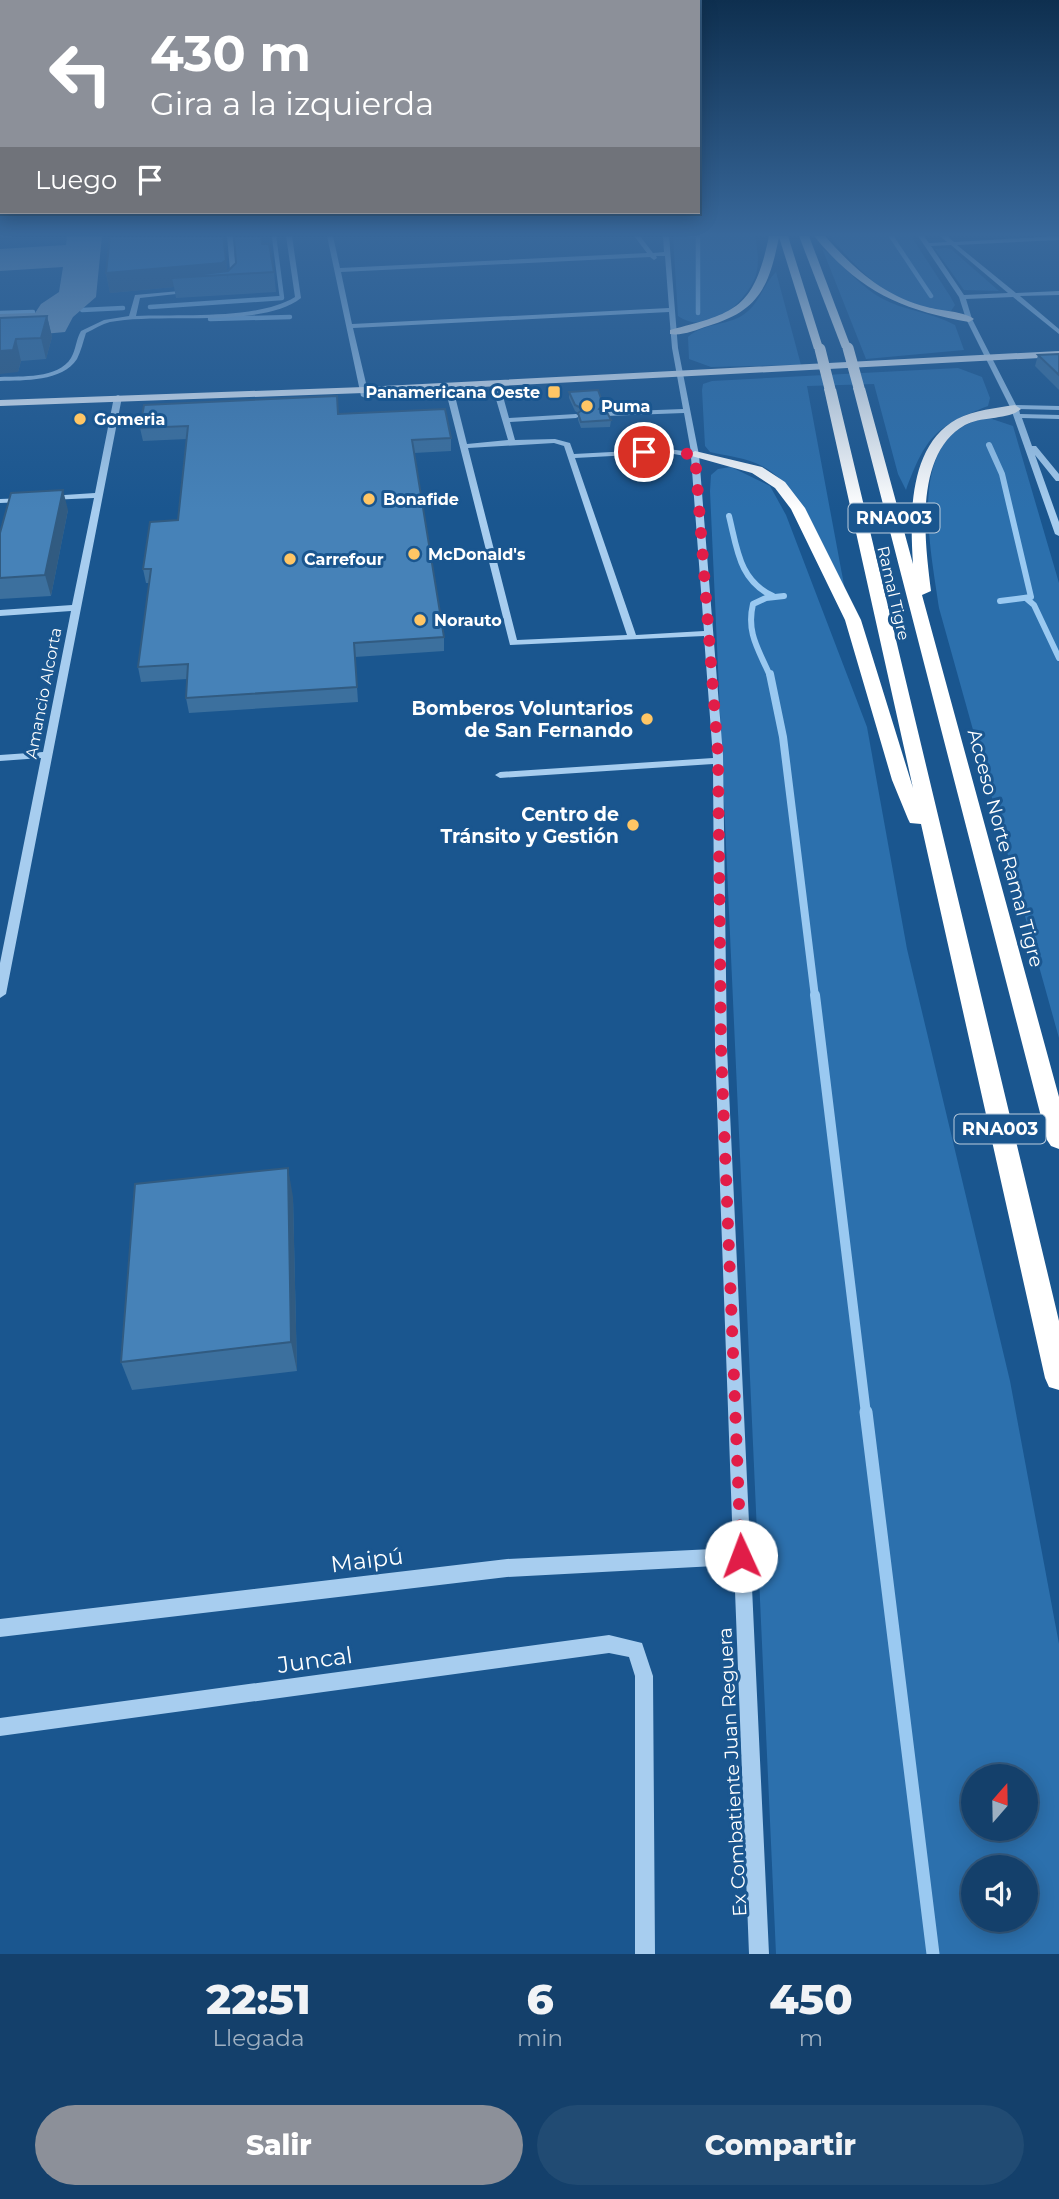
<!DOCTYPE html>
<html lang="es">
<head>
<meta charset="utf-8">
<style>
	body { margin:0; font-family:Montserrat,sans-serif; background:#214b73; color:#f1f3f6; height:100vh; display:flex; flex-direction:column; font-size:26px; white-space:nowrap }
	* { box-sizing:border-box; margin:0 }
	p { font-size:23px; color:#9dafc1 }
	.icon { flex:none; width:38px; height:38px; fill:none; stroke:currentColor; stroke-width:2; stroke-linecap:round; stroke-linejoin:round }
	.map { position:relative; height:1954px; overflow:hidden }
	.side { display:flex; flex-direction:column; background:#14406b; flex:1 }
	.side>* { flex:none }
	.hud { position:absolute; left:0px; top:0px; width:700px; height:214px; box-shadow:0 4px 18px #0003,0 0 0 2px #33597e; background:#8c9099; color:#fff; overflow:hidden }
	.needle { width:46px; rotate:20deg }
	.tools { position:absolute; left:961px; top:1764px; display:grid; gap:14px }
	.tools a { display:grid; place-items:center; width:77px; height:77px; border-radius:50%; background:#14406b; box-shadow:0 4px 18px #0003,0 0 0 2px #33597e; font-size:35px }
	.pin { position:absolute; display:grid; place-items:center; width:60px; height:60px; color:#fff; margin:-30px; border:4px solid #fff; border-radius:50%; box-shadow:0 2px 7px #0007 }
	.me { position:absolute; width:77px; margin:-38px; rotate:358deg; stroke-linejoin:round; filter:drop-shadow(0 0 5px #0008) }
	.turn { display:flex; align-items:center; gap:24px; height:147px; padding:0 35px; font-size:32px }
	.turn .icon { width:91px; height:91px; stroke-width:2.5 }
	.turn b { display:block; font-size:49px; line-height:60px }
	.then { display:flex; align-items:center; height:66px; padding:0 35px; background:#0003; gap:14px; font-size:26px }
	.eta { display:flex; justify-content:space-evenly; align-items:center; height:119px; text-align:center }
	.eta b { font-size:42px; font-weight:800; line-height:49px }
	.button { display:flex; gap:14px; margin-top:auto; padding:14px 35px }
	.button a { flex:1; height:80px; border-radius:42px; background:#8c9099; color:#fff; font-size:28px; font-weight:800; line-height:80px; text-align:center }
	.button a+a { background:#214b73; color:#f1f3f6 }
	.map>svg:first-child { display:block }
	.green { fill:#2c70ad; fill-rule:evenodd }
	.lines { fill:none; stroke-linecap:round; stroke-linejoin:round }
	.stream-far4 { stroke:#9ac9f1; stroke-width:4.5 }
	.stream-far3 { stroke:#9ac9f1; stroke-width:6 }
	.stream-far2 { stroke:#9ac9f1; stroke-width:8 }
	.stream-far1 { stroke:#9ac9f1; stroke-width:10 }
	.stream { stroke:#9ac9f1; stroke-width:13 }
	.taxiway { fill:#8caac7; fill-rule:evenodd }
	.minor { fill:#a7cdef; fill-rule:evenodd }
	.major { fill:#eff6ff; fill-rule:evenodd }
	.highway { fill:#fff; fill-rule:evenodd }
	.highway-bridge { stroke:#fff; stroke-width:11 }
	.wall { fill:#3c709e }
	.shaded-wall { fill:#315b81 }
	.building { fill:#4682b8; stroke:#315b81; stroke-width:2 }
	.route { stroke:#e11d48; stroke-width:12; stroke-dasharray:0 21.6 }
	.poi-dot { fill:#ffc665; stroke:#1a568f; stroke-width:2.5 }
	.labels { text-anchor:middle; stroke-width:6; stroke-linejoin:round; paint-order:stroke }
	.far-poi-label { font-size:16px; font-weight:bold; fill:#fff; stroke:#1a568f; text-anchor:start }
	.far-street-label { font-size:16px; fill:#fff; stroke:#1a568f }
	.shield { fill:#1a568f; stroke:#baccdd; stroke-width:2 }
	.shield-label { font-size:18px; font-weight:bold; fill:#fff }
	.poi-label { font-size:19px; font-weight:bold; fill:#fff; stroke:#1a568f; text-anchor:end }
	.street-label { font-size:19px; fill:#fff; stroke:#1a568f }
	.near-street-label { font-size:23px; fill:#fff; stroke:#1a568f }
</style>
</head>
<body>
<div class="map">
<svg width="1059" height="1954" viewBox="0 0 1059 1954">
	<rect width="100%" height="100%" fill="#1a568f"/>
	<!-- green -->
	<g class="green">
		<path d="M673 236H755C758 250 760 268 754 280 742 306 707 336 678 316Z"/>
		<path d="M830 236H911L950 296 955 305 951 311C905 320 855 268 830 236Z"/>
		<path d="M822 248C842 263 858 285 881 298 904 311 932 312 955 325L964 350 866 359Z"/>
		<path d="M945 248 951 249 999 291 964 290 935 249Z"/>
		<path d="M776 272 801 365 711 367 689 359 688 337C703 323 726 326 743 315 760 304 763 284 776 272Z"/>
		<path d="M958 368 982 377 990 398 988 406C936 426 926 436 906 490L898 474 874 384 807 386 847 601C827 560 804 487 762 466 747 458 727 456 710 452L705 446 702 390 703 384 712 381Z"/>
		<path d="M989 418 1013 426 1059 583V1038L939 608C931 549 903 430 989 418Z"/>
		<path d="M731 467 770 486 786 515 867 727 907 949 1010 1381 1059 1644V1954H776L710 491 711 475 718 469ZM973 1776H1026V1829H973ZM973 1867H1026V1920H973Z"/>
	</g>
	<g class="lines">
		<!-- stream-far4 -->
		<g class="stream-far4">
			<path d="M698 236V313"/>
			<path d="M891 236 931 296"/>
			<path d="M150 307 282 298 274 236"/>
			<path d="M82 310 123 308"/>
			<path d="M0 313 33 312"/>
			<path d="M210 319 290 317"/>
		</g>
		<!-- stream-far3 -->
		<g class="stream-far3">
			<path d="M989 445 1002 474 1031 597 1000 601"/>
			<path d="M729 516C737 548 739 581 773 596"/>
			<path d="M1027 599 1034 605 1059 658"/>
			<path d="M770 676C759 650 746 633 753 604L766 598 784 596"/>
		</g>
		<!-- stream-far2 -->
		<path class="stream-far2" d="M770 674 783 737 815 997"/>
		<!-- stream-far1 -->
		<path class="stream-far1" d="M815 995 866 1414"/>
		<!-- stream -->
		<path class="stream" d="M866 1412 933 1954"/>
		<!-- taxiway -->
		<path class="taxiway" d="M67 236H102L96 297 73 317 65 332 0 338V314L35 313 41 304 59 292 63 267 0 271V249L66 245Z"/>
		<!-- minor -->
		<g class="minor">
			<path d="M227 236H233L237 281 234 283 231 281Z"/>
			<path d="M286 236H292L301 298C262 329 160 312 110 322 102 324 94 329 86 333 83 342 81 351 77 359 62 382 24 380 0 381V377C21 376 58 379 71 358 76 350 76 339 81 331L104 320 129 316 135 295 191 290 194 292 140 298 136 316C180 314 258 320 295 297Z"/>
			<path d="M327 236H333L340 268 647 253 634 236H640L653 253 664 252 663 236H669L678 348 699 455 723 755 727 1048 769 1954H749L734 1565 507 1577 0 1637V1619L507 1559 733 1548 715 1048 713 764 500 778 495 775 500 772 713 758 704 636 510 645 446 392 450 390 454 392 467 444 508 440 493 389 497 387 501 389 509 418 576 414 580 416 576 418 510 422 515 440 555 439 570 443 574 454 668 449 691 452 684 413 605 416 601 414 605 412 683 409 672 348 669 312 353 328 369 396 365 398 361 396ZM656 256H665L669 308 352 324 341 272 650 257 654 260 657 258ZM554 443 564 446 627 635 517 640 468 448ZM668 453 691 457 704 631 636 635 575 458Z"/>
			<path d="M918 236H924L929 243 947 242 940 236H947L954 242 1059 236V240L957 245 1016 293 1059 291V295L1020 296 1059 329V334L1013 297 966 299 972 319 1016 405 1059 406V410L1019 409 1020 414 1059 415V419L1022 418 1032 446H1036L1059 474V481H1056L1035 455 1059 522V536L1055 534 1011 409 966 319 959 297ZM951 245 1008 293 964 295 931 246Z"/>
			<path d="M118 395 122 397 6 994 0 998V963L41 758 0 761V755L43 752 71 611 0 616V610L72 605 94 498 49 500 45 498 49 496 95 493 114 397Z"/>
			<path d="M27 498V502H24L0 503V499Z"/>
			<path d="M609 1635 642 1643 653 1676 655 1954H635V1676L629 1657 609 1653 0 1736V1718Z"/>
		</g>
		<!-- major -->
		<path class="major" d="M1059 351V357L364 393 0 406V400L364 387Z"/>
		<!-- highway -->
		<g class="highway">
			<path d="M769 236H788L824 351 814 349 779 237C769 287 759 311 708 326 696 330 682 336 670 334V330C737 313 754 308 769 236Z"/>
			<path d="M799 236H809L852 350 842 348Z"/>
			<path d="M814 236H825C854 269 884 296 927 307 941 311 963 311 974 319L969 322C901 310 859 291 814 236Z"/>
			<path d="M859 384 865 388 913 564C910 517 908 446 957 419 974 410 996 408 1015 405L1021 409C1008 420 981 416 965 425 913 454 925 543 931 591L922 595 1059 1097V1149L1051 1146 1047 1140 853 388Z"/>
			<path d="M830 385 836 389 1059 1321V1390L1049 1387 1045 1378 921 824 910 823 908 819 892 780 845 620 791 509 775 488 752 473 688 455 695 451 762 467 785 482 805 508 861 620 913 788 824 389Z"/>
		</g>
		<!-- highway-bridge -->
		<g class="highway-bridge">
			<path d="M848 348 859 388"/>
			<path d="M820 349 830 389"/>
		</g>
	</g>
	<!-- wall -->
	<g class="wall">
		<path d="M224 236 227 271 262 244 274 272 276 292 176 298 174 287 110 293 106 273Z"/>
		<path d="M47 316 52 337 46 359 21 361 18 372 0 318Z"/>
		<path d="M1059 354V390L1035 366 1038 355Z"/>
		<path d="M569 392 603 410 611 420 610 427 581 428 578 420V413L575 411 569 398Z"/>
		<path d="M338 414 451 438V451L414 453 444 637V651L355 657 358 702 189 713 186 698 187 679 141 682 138 667 149 583H146L143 569 178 520 187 439 143 441 140 428Z"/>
		<path d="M68 510 51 596 0 599V533Z"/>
		<path d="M293 1197 297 1371 132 1390 121 1362Z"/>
	</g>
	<!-- shaded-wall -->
	<g class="shaded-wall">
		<path d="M224 236 228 280V275L172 278 174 287 110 293 106 273Z"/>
		<path d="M47 316 52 337 46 359 41 338Z"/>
		<path d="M16 339 21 361 18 372 0 374V351Z"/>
		<path d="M63 490 68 510 51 596 45 575Z"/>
		<path d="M288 1168 293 1197 297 1371 291 1342Z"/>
	</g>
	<!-- building -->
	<g class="building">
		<path d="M110 236H223L226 260 222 263 106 273Z"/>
		<path d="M234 236H261L262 244H269L274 272 172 278 228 271 236 263Z"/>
		<path d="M47 316 41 338 16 339 13 350 0 351V318Z"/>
		<path d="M1059 354V375L1038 355Z"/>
		<path d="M598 390 603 404 599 409 607 412 611 420 581 422 578 413 583 409 575 405 569 392Z"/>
		<path d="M337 396 338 414 445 409 451 438 412 440 444 637 354 643 357 687 186 698 188 664 138 667 151 569H143L150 522 178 520 188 426 140 428 144 405Z"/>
		<path d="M63 490 45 575 0 578V533L11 493Z"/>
		<path d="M288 1168 291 1342 121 1362 135 1184Z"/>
	</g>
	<!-- sky -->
	<linearGradient id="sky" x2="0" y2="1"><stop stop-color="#0e2f4f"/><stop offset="0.46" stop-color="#38689b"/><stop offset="1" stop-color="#38689b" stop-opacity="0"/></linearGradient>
	<rect width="1059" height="510" fill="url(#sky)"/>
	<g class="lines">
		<!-- route -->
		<path class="route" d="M644 452 668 451 695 455 718 755 721 1048 741 1556"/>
	</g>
	<!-- markers -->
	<g class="poi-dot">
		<rect x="547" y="385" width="14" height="14" rx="3.5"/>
		<circle cx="587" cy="406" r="7"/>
		<circle cx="80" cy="419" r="7"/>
		<circle cx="369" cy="499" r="7"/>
		<circle cx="414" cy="554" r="7"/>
		<circle cx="290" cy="559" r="7"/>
		<circle cx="420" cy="620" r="7"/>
		<circle cx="647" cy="719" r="7"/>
		<circle cx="633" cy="825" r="7"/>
	</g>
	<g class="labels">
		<!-- far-poi labels -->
		<g class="far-poi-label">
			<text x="540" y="398" text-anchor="end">Panamericana Oeste</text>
			<text x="601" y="412">Puma</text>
			<text x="94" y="425">Gomeria</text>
			<text x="383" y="505">Bonafide</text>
			<text x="428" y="560">McDonald's</text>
			<text x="304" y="565">Carrefour</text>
			<text x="434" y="626">Norauto</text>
		</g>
		<!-- far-street labels -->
		<g class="far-street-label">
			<text transform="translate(894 593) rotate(77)" y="6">Ramal Tigre</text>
			<text transform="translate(43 693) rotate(-79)" y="6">Amancio Alcorta</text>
		</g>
		<!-- shield labels -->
		<g class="shield">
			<rect x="848.5" y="503.5" width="91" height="29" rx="5"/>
			<rect x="954.5" y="1114.5" width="91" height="29" rx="5"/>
		</g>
		<g class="shield-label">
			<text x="894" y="524">RNA003</text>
			<text x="1000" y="1135">RNA003</text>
		</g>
		<!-- poi labels -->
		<g class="poi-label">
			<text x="633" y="715">Bomberos Voluntarios<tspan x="633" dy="22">de San Fernando</tspan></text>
			<text x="619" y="821">Centro de<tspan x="619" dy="22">Tránsito y Gestión</tspan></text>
		</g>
		<!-- street labels -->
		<g class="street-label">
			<text transform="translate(1006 848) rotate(75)" y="7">Acceso Norte Ramal Tigre</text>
			<text transform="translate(732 1772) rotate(-93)" y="7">Ex Combatiente Juan Reguera</text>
		</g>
		<!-- near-street labels -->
		<g class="near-street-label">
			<text transform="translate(367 1560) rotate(-7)" y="8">Maipú</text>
			<text transform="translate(315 1660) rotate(-8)" y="8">Juncal</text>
		</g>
	</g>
</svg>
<div class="tools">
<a><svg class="needle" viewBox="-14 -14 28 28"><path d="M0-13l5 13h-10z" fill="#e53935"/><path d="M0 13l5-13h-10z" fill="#9dafc1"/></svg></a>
<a><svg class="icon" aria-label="sound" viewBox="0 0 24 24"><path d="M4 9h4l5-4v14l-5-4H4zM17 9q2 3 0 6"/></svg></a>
</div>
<div class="pin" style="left:644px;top:452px;background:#d93025"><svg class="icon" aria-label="arrive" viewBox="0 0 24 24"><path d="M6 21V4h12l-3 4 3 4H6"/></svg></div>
<svg class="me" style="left:741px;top:1556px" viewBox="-20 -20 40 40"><circle r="19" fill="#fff"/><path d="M0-13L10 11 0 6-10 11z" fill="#e11d48"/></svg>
<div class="hud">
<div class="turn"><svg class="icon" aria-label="left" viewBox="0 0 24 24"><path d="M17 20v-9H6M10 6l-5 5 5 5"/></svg><div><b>430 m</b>Gira a la izquierda</div></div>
<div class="then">Luego<svg class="icon" aria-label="arrive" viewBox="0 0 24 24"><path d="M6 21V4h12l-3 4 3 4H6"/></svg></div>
</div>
</div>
<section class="side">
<div class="eta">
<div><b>22:51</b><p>Llegada</p></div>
<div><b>6</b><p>min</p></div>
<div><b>450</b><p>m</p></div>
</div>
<div class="button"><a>Salir</a><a>Compartir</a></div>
</section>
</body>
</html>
